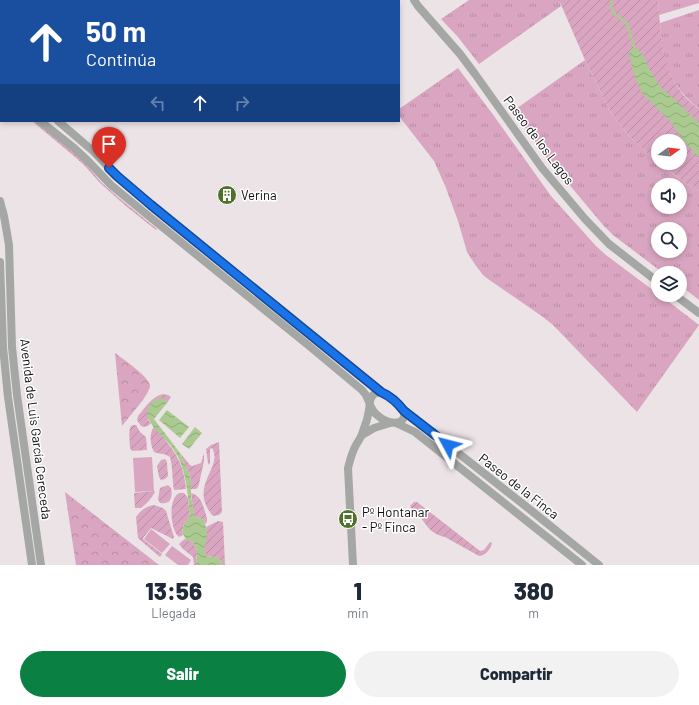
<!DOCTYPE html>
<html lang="es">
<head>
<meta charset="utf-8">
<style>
	body { margin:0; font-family:Barlow,sans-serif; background:#f2f2f3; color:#1f2937; height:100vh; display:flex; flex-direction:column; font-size:15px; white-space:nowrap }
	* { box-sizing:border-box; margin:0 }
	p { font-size:13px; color:#747a83 }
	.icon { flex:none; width:22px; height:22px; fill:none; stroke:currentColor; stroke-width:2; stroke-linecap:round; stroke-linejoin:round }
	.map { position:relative; height:565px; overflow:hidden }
	.side { display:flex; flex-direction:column; background:#fff; flex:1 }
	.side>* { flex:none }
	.guide { position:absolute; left:0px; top:0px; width:400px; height:122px; box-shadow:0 2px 6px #0003; background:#1a4fa0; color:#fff; overflow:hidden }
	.needle { width:26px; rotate:75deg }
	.tools { position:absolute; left:651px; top:134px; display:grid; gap:8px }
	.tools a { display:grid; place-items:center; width:36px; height:36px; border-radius:50%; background:#fff; box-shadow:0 2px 6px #0003; font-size:20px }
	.pin { position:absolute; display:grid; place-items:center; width:34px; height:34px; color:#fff; margin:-41px -17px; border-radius:50% 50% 50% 0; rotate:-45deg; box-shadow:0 0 4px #0007 }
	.pin .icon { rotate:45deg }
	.me { position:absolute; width:44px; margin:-22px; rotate:308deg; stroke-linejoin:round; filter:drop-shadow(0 0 3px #0008) }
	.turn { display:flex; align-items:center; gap:14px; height:84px; padding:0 20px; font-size:18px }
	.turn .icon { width:52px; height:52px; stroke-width:2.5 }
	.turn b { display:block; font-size:28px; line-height:34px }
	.lanes { display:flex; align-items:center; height:38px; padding:0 20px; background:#0003; justify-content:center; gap:20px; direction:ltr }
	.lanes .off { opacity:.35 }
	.eta { display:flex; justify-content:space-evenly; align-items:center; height:68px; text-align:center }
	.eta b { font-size:24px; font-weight:800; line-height:28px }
	.button { display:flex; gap:8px; margin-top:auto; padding:8px 20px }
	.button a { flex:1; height:46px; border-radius:24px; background:#0b8043; color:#fff; font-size:16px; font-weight:800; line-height:46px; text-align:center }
	.button a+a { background:#f2f2f3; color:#1f2937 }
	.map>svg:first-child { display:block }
	.grass { fill:url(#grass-tufts); fill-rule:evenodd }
	.park { fill:url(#park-crowns) }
	.garden { fill:url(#garden-furrows) }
	.pitch { fill:#d9a5c0 }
	.water { fill:url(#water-waves) }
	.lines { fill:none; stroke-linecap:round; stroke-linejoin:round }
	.stream { stroke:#aaca90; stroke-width:2.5 }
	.street { stroke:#a5a7a4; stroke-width:8 }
	.route-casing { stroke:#114b97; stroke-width:10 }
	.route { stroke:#1a73e8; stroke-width:7 }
	.labels { text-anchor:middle; stroke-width:3; stroke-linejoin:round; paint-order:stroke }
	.street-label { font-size:13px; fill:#100d0e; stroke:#fff }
	.poi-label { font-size:13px; fill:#100d0e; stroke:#fff; text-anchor:start }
</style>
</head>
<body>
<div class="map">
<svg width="699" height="565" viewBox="0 0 699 565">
	<defs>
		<pattern id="grass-tufts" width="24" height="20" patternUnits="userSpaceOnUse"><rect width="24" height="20" fill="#d9a5c0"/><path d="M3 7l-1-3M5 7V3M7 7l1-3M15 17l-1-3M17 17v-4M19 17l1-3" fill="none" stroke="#b98da4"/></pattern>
		<pattern id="park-crowns" width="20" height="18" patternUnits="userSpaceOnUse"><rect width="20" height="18" fill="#d9a5c0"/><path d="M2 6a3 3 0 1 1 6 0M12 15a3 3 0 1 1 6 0" fill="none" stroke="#b98da4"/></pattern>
		<pattern id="garden-furrows" width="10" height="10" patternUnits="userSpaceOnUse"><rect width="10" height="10" fill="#d9a5c0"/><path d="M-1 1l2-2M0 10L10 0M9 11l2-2" fill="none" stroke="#b98da4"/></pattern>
		<pattern id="water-waves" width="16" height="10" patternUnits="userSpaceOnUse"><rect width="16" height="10" fill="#aaca90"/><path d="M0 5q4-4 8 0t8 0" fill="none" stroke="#91ac7b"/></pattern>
	</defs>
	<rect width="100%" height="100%" fill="#ece3e7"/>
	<!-- grass -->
	<g class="grass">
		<path d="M469 0H559L561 6 479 64 458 37 441 19Z"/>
		<path d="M658 0H699V3L659 15Z"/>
		<path d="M699 10V109C669 85 662 60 660 23Z"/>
		<path d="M585 60 611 113 628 135 648 154 658 163 687 184 694 187 699 191V300L680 285V273H663L613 235 603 225 547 158 513 111ZM658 185H680V207H658ZM658 229H680V251H658Z"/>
		<path d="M458 68 494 116 551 196 596 246 606 255 658 294V295H660L699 325 637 412 553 325 543 317 488 279 483 275 474 263 467 252 458 221 446 188 434 161 399 116V109Z"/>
	</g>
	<!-- park -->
	<g class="park">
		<path d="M115 353C123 359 148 376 150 385 151 393 128 418 122 426Z"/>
		<path d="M65 492 159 565H76Z"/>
	</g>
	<!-- garden -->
	<g class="garden">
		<path d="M559 0H658C661 36 661 71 687 99 691 103 695 106 699 109V191L694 187 687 184 659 163H680V141H658V162L648 154 628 135 611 113 585 60Z"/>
		<path d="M32 121H34L75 154 84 162 101 182 119 198 157 229 156 230 127 207 100 183 84 165 75 157Z"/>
		<path d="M163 394 168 395 171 397 167 403 166 400 148 420 151 423C148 426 146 428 141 426L137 420 138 416C145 408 152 396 163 394Z"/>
		<path d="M134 425H136L140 432 146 437 147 450 132 451 130 448C130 444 128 429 131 426 131 426 133 425 134 425Z"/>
		<path d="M154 426C162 437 172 446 178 459 183 468 185 479 186 489L174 490C172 479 173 468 170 457 162 452 160 455 154 452 150 443 149 435 154 426Z"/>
		<path d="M219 442 222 512 219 515 213 516C187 486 224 468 212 448L210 449V463L209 465 208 463 206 449 211 445Z"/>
		<path d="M180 453 190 465 192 466 201 463 204 453V461L199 484 198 487 196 489H191V481L189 473 184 463Z"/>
		<path d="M165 459 166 460 167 463 168 476 165 479 161 480 159 477 157 466 161 460Z"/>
		<path d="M168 485 171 488C173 496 171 505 160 503L158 499 160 488Z"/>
		<path d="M154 491 155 492C152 498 147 503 141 508H135L134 493Z"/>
		<path d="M179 493H184L188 498 190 517 184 524 182 532 183 535 179 537C170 530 168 499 179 493Z"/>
		<path d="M191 493C193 494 195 494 197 496 202 499 205 512 207 518V522L205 524 204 520 194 516Z"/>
		<path d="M414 502H417L480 551 484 550 490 542 492 543C491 549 485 556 479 556L445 537C431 534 428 527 420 517 417 513 414 512 411 508L410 506Z"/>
		<path d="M154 505 163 508 166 511 174 537 173 539 151 528 143 538V539L162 554 160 557 140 540 138 538 136 517C141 510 146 506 154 505Z"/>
		<path d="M218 521 223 522 225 565H223L219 558 206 556C202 544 208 538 206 527Z"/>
		<path d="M185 539 187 540 193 542 197 551 196 565H194L193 557 183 549 179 544 182 541Z"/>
	</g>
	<!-- pitch -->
	<g class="pitch">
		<path d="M152 457 154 491 135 492 133 458Z"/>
		<path d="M151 529 170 544 162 553 144 539Z"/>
		<path d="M172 546 191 560 188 565H178L165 555Z"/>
	</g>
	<!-- water -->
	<g class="water">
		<path d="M635 47 637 48 644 57 648 67 661 88 680 104 687 112 699 123V158L683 140 670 121 642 93 634 75 629 53 631 49Z"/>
		<path d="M162 398 166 400 167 403 154 419 180 453 184 463 189 473 191 481V497L193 506 194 516 204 520C205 525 207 529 207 533 207 542 203 546 206 556L219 558 223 565H196L197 551 193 542 186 540 182 532 184 524 190 517C188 498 187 477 179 459 177 455 174 450 171 446 164 437 149 426 147 414 146 405 155 399 162 398Z"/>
		<path d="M167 410 189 427 180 438 159 420Z"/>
		<path d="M195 427 202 433 189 449 182 444Z"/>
	</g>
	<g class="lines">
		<!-- stream -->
		<path class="stream" d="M611 0C611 19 618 13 627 24L635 49"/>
		<!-- street -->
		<g class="street">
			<path d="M414 0 418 6 460 54 475 74 542 168 585 219 609 244 658 282"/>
			<path d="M0 74 1 75"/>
			<path d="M0 88 1 89"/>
			<path d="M40 121 74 148 88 161 111 185 145 213 308 345 362 390 366 395 369 402"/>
			<path d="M58 121 93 151 117 176 381 392"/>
			<path d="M0 201 4 216 9 245 12 347 17 395 41 565"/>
			<path d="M0 262 3 347 8 397 32 565"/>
			<path d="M675 295 699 313"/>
			<path d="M370 405C372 409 373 412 377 415 386 423 405 429 405 411"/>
			<path d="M396 423 415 432 582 565"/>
			<path d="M362 435 374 428 390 423"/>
			<path d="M353 565 348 468C350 460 352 452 356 445 359 440 362 436 363 431 366 424 368 417 369 410 370 406 369 402 371 398 379 382 398 404 405 411L533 512 599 565"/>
		</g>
	</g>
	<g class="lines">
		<!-- route casing -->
		<g class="route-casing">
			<path id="route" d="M109 168 117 176 151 205 381 392C390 396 398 403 404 411L448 445"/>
		</g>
		<!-- route -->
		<use href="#route" class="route"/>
	</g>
	<!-- icons -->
	<defs>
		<g id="building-disc" transform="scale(1)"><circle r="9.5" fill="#4f722b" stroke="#fff"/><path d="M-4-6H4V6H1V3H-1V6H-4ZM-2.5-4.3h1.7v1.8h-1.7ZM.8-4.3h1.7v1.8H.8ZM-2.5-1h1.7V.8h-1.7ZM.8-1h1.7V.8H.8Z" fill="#fff"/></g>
		<g id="bus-disc" transform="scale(1)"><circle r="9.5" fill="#4f722b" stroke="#fff"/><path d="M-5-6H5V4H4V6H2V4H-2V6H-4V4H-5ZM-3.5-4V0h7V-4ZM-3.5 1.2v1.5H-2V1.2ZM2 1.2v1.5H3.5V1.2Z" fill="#fff"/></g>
	</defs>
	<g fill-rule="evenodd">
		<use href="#building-disc" x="227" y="195"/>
		<use href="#bus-disc" x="348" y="519"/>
	</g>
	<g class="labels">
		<!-- street labels -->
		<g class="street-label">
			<text transform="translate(539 140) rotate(53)" y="5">Paseo de los Lagos</text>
			<text transform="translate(36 429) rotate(83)" y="5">Avenida de Luis García Cereceda</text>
			<text transform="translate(519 486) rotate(38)" y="5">Paseo de la Finca</text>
		</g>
		<!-- poi labels -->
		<g class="poi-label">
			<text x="241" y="200">Verina</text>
			<text x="362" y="517">Pº Hontanar<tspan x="362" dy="15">- Pº Finca</tspan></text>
		</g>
	</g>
</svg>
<div class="tools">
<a><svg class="needle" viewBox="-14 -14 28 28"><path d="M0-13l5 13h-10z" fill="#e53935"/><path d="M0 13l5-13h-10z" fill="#747a83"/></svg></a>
<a><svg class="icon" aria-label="sound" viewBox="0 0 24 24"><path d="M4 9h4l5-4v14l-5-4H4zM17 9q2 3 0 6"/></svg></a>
<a><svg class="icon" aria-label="search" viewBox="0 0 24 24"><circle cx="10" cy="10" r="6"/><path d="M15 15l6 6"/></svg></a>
<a><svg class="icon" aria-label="layers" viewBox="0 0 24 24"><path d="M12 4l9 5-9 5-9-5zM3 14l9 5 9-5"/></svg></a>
</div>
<div class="pin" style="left:109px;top:168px;background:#d93025"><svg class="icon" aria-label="arrive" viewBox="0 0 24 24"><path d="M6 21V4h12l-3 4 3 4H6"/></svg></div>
<svg class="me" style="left:448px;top:445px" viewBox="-20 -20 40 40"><path d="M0-17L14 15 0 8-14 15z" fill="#1a73e8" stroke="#fff" stroke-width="4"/></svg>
<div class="guide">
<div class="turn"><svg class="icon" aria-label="ahead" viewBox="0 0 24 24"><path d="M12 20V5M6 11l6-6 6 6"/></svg><div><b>50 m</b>Continúa</div></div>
<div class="lanes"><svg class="icon off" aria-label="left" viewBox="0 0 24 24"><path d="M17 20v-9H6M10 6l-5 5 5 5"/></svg><svg class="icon" aria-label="ahead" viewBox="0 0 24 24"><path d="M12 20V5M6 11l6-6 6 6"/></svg><svg class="icon off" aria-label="right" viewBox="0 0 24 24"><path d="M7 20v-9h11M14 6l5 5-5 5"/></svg></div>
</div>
</div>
<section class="side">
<div class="eta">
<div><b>13:56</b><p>Llegada</p></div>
<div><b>1</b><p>min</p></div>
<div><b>380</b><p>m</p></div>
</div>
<div class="button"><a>Salir</a><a>Compartir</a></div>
</section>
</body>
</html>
